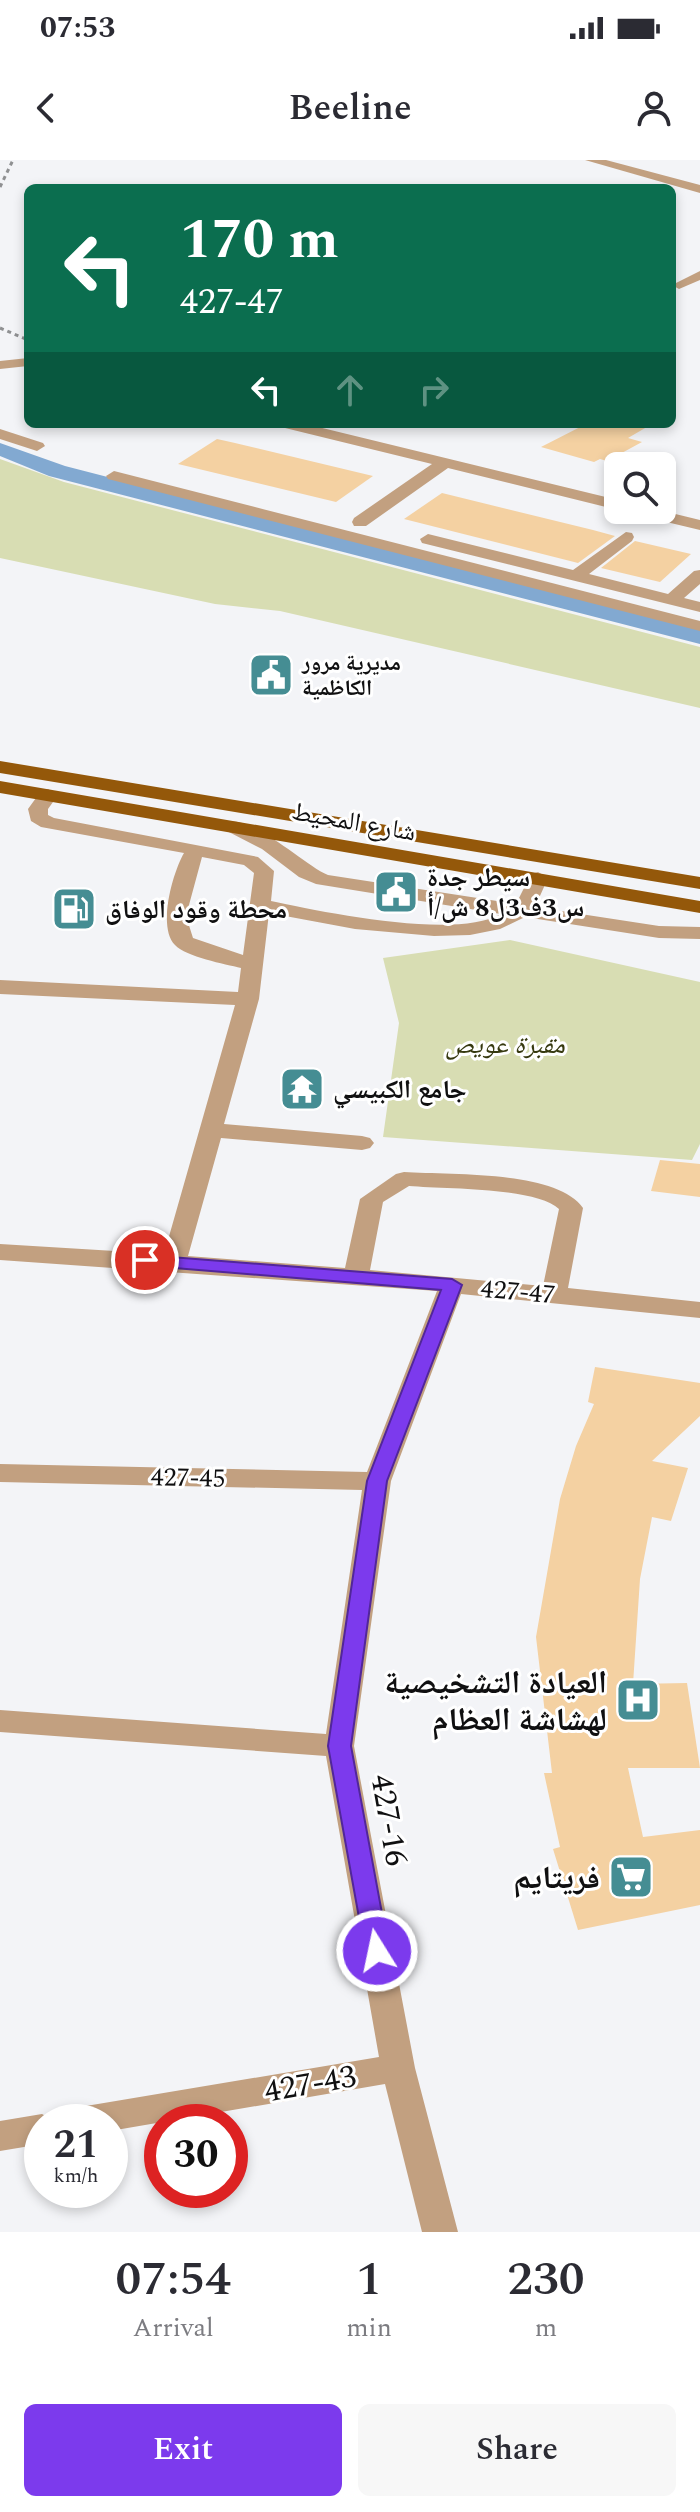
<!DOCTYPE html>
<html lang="en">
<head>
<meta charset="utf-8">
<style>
	body { margin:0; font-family:Spectral,"Noto Naskh Arabic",serif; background:#f7f7f7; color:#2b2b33; height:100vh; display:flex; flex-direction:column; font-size:30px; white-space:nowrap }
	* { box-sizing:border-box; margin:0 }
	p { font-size:26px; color:#7c7c81 }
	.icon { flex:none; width:44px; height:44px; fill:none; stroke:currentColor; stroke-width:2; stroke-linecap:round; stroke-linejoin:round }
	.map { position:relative; height:2072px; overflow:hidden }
	.drawer { display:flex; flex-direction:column; background:#fff; flex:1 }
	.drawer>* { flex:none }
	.guide { position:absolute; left:24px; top:24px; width:652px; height:244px; border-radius:12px; box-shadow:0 4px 12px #0003; background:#0b6e4f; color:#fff; overflow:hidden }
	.fabs { position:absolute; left:604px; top:292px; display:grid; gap:16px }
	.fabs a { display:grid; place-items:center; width:72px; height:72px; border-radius:12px; background:#fff; box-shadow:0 4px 12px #0003; font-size:40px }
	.speed { position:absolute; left:24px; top:1944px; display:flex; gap:16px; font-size:40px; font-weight:700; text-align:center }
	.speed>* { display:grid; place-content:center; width:104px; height:104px; border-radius:50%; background:#fff; box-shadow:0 4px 12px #0003; line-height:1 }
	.speed small { font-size:20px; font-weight:400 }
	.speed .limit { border:12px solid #d22; background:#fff; color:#111 }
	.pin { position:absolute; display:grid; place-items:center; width:68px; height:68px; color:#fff; margin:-34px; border:4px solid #fff; border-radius:50%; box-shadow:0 2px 8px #0007 }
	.me { position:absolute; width:88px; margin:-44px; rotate:350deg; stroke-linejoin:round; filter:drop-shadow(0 0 6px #0008) }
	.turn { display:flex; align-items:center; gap:28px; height:168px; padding:0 24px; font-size:36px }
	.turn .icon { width:104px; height:104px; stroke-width:2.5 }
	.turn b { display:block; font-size:56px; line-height:68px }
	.lanes { display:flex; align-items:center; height:76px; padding:0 24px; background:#0003; justify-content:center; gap:40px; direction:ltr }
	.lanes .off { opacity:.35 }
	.eta { display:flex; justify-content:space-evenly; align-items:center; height:136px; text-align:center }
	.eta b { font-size:48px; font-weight:600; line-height:56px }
	.primary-button { display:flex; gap:16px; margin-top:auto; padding:16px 24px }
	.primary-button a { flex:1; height:92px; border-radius:12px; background:#7c3aed; color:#fff; font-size:32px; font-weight:600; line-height:92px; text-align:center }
	.primary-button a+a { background:#f7f7f7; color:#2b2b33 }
	.status { display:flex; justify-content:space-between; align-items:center; height:56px; padding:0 40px; background:#fff; direction:ltr }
	.status svg { height:22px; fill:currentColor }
	header { display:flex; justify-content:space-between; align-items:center; height:104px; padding:0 24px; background:#fff; font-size:36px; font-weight:600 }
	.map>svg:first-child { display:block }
	.green { fill:#d8ddb3 }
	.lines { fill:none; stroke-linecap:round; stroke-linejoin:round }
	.canal { fill:#82a9d1; fill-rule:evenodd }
	.building { fill:#f4d1a2 }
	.path { stroke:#8f9092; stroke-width:3; stroke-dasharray:4 4; stroke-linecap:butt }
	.minor { fill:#c2a080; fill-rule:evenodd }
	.major { fill:#94580a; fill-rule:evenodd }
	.route { fill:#7c3aed; stroke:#51269a; stroke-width:2 }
	.labels { text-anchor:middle; stroke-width:6; stroke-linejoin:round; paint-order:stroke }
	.far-poi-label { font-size:22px; font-weight:bold; fill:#101011; stroke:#fff; text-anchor:start }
	.street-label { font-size:26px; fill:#101011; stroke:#fff }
	.poi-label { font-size:26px; font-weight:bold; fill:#101011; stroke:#fff; text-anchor:start }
	.park-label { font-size:26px; font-style:italic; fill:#36390f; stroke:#fff }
	.near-poi-label { font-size:32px; font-weight:bold; fill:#101011; stroke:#fff; text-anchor:end }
	.near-street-label { font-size:32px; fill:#101011; stroke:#fff }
</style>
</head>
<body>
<div class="status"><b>07:53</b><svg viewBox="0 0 49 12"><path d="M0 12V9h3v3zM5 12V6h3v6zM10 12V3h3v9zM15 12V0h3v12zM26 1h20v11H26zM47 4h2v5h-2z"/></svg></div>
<header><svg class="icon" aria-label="back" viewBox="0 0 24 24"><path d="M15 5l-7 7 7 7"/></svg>Beeline<svg class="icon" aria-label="person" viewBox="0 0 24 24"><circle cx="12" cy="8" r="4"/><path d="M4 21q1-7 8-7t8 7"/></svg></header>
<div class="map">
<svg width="700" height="2072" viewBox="0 0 700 2072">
	<rect width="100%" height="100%" fill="#f3f4f7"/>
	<!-- green -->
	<g class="green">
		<path d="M0 299 64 322 700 487V548L280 451 215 444 0 398Z"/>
		<path d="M510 780 700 822V984L692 1000 383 977 399 863 383 798Z"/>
	</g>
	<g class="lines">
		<!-- canal -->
		<path class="canal" d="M0 283 65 306 700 470V484L49 316 0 296Z"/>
	</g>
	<!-- building -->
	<g class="building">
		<path d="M586 264H652L628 278 642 282 607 301 600 299 594 302 541 287Z"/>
		<path d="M217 279 235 283 373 316 336 342 178 304Z"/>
		<path d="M442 333 593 370 615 376 578 403 404 359Z"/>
		<path d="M635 381 691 394 660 422 601 408Z"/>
		<path d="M660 1000 700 1004V1037L651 1031Z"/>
		<path d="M595 1207 700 1223V1256L652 1301 688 1308 671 1361 652 1357 640 1419 633 1524 687 1523 700 1608H628L643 1677 700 1670V1745L578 1770 553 1689 560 1687 544 1613H552L536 1477 560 1339 576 1286 594 1244 588 1242Z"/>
	</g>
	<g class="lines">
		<!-- path -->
		<g class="path">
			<path d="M0 27 13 0"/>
			<path d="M0 168 28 180"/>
		</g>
		<!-- minor -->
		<g class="minor">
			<path d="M585 0H606L700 25V33Z"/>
			<path d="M700 111V120L679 129 672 125Z"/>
			<path d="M28 198V206L0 209V201Z"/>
			<path d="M279 264H306L618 340V350L448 308 366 366H354L352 362 354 358 432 304 281 267Z"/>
			<path d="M0 269 43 283 45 286 37 291 0 279Z"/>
			<path d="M114 311 700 461V471L108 319 106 316Z"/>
			<path d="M631 350H659L700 360V370L633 354Z"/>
			<path d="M626 372 632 373 634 377 632 381 589 414 668 434 694 411 700 410V424L684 438 700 442V452L422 383 420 379 428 374 573 410Z"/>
			<path d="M48 629 58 635 48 649V655L54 658 258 697 274 711 271 741C323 752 455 780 501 754L316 724 299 717 262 689 225 670 222 666 225 662C254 655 301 703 328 715L516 744 531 714 538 712 548 718 535 747 659 766 700 767V779L659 778 525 757 500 769 470 775 434 776 355 769 269 753 259 839 224 964 362 976 370 978 374 983 370 988 362 990 221 978 188 1096 345 1108 360 1039 396 1014 404 1012C449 1015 557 1010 583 1048L568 1128 700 1142V1158L461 1134 391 1321 354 1586 415 1908 458 2072H422L385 1924 110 1971V1962H63L68 1952 80 1947 379 1897 326 1596 0 1572V1550L326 1574 362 1330 0 1322V1304L367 1312 437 1131 0 1100V1084L164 1094 235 845 0 834V820L238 832 241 808C225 804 186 797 175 785 157 767 173 712 184 693L41 667 31 661 28 649 41 631ZM202 697 244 705 254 713 243 795 193 778 186 756ZM409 1026C443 1029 536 1027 559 1049L543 1126 370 1110 383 1042Z"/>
			<path d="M42 1954 56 1962H42V1984L0 1991V1961Z"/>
		</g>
		<!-- major -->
		<g class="major">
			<path d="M0 601 700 717V729L0 613Z"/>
			<path d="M0 621 700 741V753L0 633Z"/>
		</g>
	</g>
	<!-- route -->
	<path class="route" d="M145 1095 452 1119 462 1125 387 1321 351 1586 389 1791 385 1798 377 1800 368 1798 365 1791 328 1586 367 1321 441 1130 138 1105 136 1100 138 1096Z"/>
	<!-- icons -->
	<defs>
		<g id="civic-square" transform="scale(2.3)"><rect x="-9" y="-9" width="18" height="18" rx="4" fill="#458d93" stroke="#fff"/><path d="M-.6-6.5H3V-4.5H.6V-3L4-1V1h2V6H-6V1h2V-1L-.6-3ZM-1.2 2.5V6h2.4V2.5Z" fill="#fff"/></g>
		<g id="fuel-square" transform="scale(2.3)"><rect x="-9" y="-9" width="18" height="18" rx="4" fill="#458d93" stroke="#fff"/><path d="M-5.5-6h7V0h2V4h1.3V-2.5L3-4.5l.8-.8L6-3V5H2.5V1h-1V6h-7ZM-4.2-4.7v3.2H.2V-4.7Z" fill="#fff"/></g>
		<g id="temple-square" transform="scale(2.3)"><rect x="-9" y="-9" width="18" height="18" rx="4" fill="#458d93" stroke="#fff"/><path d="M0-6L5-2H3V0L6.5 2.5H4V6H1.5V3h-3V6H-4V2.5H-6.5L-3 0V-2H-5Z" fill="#fff"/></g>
		<g id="hospital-square" transform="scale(2.3)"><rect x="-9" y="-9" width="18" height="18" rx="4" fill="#458d93" stroke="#fff"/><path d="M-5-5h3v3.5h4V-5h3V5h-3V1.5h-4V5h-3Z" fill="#fff"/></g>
		<g id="supermarket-square" transform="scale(2.3)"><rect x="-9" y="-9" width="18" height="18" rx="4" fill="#458d93" stroke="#fff"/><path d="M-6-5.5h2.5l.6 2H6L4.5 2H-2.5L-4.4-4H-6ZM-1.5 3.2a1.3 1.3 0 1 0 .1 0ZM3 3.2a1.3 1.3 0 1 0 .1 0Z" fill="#fff"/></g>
	</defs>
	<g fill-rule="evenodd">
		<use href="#civic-square" x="271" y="515"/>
		<use href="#civic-square" x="396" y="732"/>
		<use href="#fuel-square" x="74" y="749"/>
		<use href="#temple-square" x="302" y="929"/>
		<use href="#hospital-square" x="638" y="1540"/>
		<use href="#supermarket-square" x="631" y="1717"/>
	</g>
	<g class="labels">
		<!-- far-poi labels -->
		<g class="far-poi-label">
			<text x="302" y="510">مديرية مرور<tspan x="302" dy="25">الكاظمية</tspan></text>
		</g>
		<!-- street labels -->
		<g class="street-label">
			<text transform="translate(354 661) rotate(10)" y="9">شارع المحيط</text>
			<text transform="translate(518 1131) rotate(5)" y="9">427-47</text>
			<text transform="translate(188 1317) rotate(1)" y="9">427-45</text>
		</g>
		<!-- poi labels -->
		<g class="poi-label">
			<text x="427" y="726">سيطر جدة<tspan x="427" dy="30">س3ف3ل8 ش/أ</tspan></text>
			<text x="105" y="758">محطة وقود الوفاق</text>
			<text x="333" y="938">جامع الكبيسي</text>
		</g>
		<!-- park labels -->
		<g class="park-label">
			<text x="505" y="893">مقبرة عويص</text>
		</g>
		<!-- near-poi labels -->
		<g class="near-poi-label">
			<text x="607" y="1533">العيادة التشخيصية<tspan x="607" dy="37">لهشاشة العظام</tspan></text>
			<text x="600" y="1728">فريتايم</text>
		</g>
		<!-- near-street labels -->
		<g class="near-street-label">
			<text transform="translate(390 1660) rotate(80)" y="11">427-16</text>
			<text transform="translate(310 1923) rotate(-10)" y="11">427-43</text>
		</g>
	</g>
</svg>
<div class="fabs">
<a><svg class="icon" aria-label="search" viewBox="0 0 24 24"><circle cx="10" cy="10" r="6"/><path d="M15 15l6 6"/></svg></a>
</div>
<div class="speed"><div>21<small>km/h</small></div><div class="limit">30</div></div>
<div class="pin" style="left:145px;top:1100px;background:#d93025"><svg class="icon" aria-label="arrive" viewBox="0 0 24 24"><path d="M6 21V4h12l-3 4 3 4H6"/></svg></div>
<svg class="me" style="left:377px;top:1791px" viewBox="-20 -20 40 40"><circle r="17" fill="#7c3aed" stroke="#fff" stroke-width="3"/><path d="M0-11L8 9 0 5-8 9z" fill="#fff"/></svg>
<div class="guide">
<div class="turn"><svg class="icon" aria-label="left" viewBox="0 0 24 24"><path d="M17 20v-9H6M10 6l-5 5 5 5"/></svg><div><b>170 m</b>427-47</div></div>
<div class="lanes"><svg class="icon" aria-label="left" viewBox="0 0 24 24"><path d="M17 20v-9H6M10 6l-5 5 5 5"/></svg><svg class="icon off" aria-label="ahead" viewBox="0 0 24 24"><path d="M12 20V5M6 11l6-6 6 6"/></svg><svg class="icon off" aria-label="right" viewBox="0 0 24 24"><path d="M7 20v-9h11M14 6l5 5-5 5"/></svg></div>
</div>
</div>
<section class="drawer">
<div class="eta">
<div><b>07:54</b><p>Arrival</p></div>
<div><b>1</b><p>min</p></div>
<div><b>230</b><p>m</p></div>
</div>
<div class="primary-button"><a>Exit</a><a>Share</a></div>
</section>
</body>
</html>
